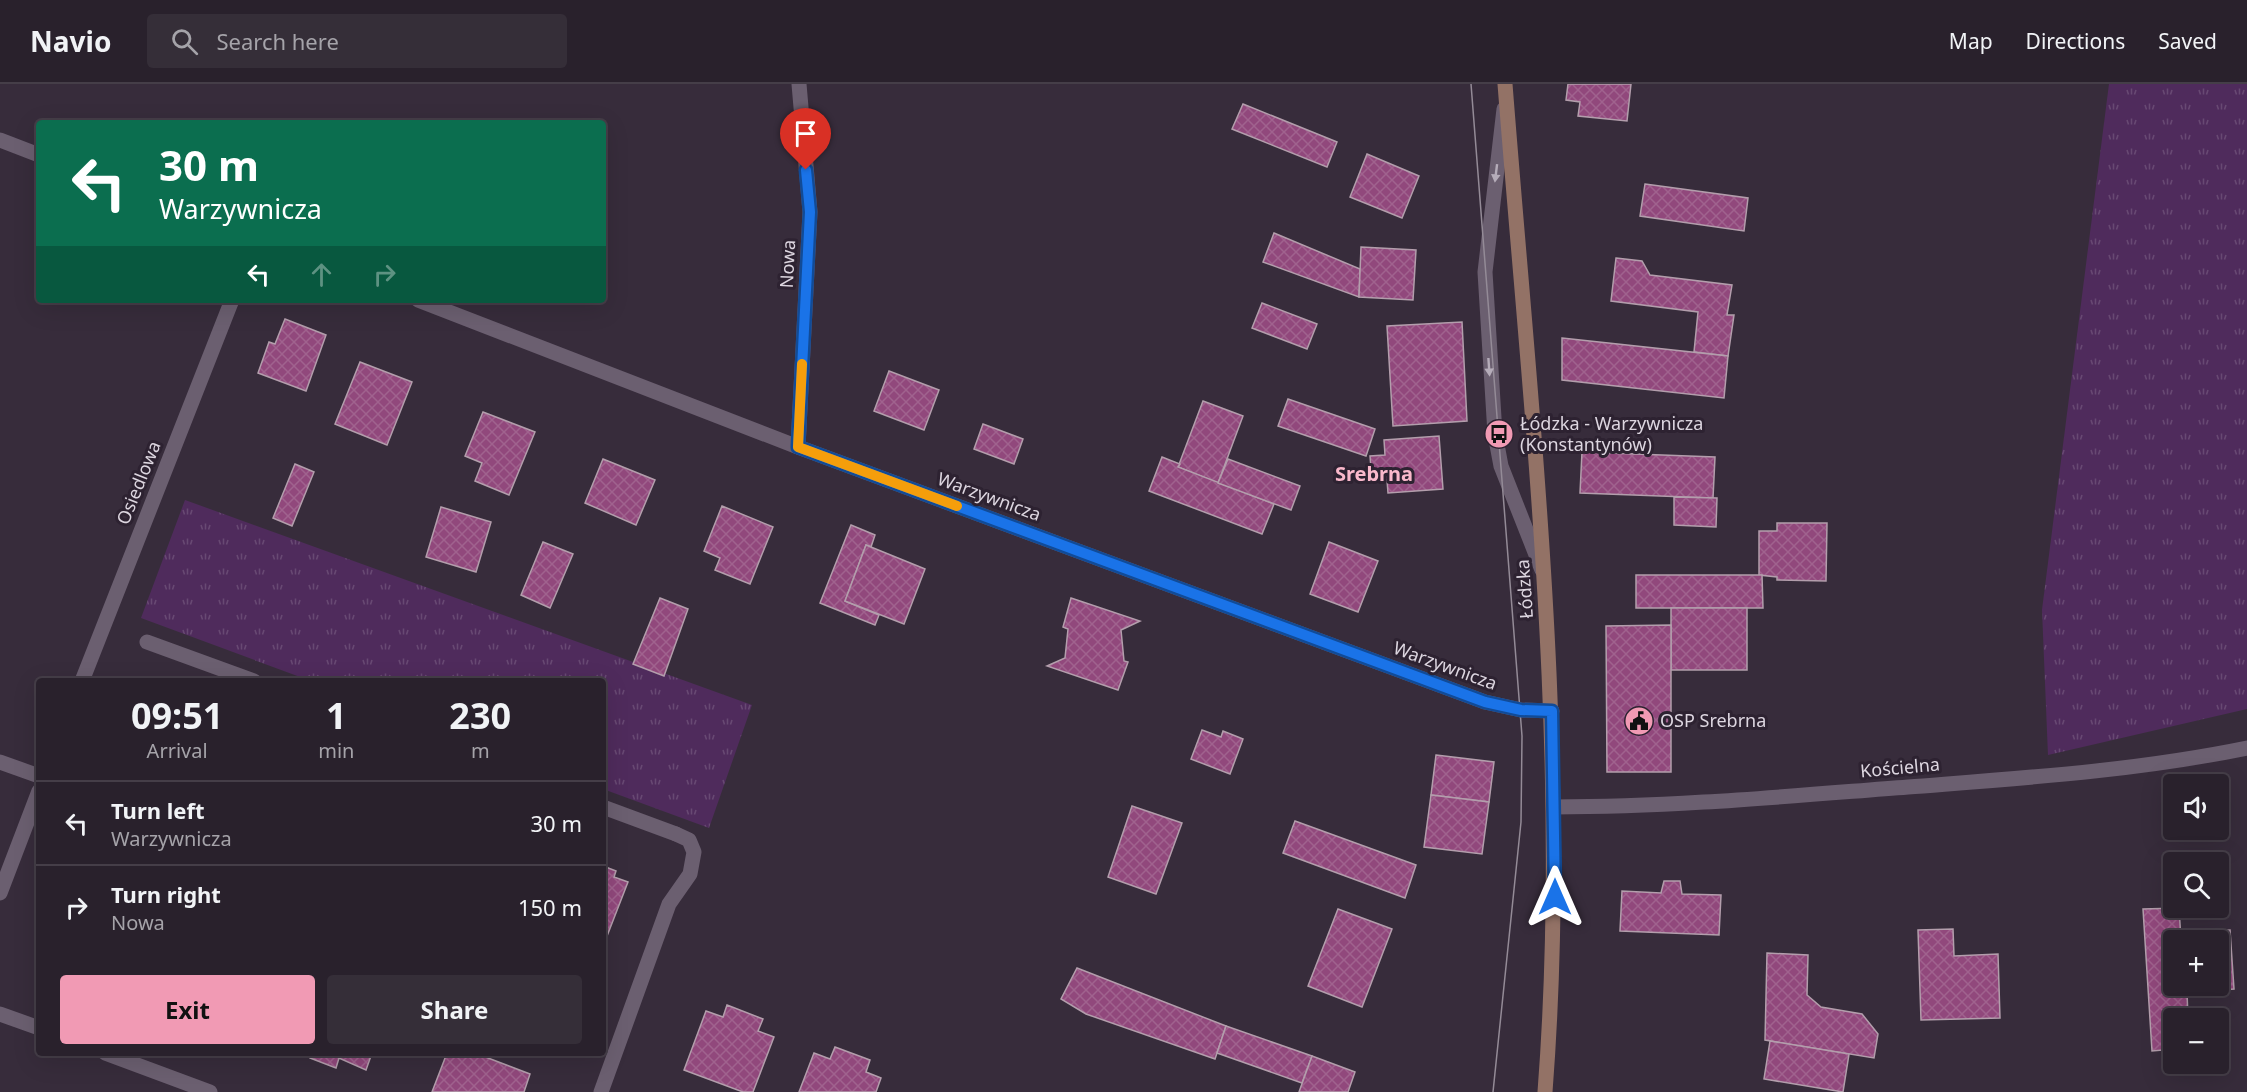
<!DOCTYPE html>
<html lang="en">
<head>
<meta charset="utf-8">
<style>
	body { margin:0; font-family:"Noto Sans",sans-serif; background:#352e38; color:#f1f3f6; height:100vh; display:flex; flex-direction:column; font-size:22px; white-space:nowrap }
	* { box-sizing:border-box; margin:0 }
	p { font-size:20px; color:#a5a3a9 }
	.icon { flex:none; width:33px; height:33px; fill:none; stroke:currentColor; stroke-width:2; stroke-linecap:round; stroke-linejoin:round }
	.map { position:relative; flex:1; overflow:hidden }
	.panel { position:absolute; left:36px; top:594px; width:570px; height:378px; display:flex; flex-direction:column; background:#29212c; border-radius:6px; box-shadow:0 6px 24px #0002,0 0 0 2px #453e48 }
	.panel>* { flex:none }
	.guide { position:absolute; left:36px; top:36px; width:570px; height:183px; border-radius:6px; box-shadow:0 6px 24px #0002,0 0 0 2px #453e48; background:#0b6e4f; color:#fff; overflow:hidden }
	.controls { position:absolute; left:2163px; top:690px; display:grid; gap:12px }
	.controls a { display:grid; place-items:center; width:66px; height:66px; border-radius:6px; background:#29212c; box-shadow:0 6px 24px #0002,0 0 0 2px #453e48; font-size:30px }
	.pin { position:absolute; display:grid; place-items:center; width:51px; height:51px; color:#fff; margin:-62px -26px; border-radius:50% 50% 50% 0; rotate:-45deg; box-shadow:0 0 6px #0007 }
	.pin .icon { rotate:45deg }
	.me { position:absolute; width:66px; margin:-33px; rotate:0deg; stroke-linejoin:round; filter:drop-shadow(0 0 4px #0008) }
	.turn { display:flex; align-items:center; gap:21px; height:126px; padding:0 24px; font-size:27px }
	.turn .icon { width:78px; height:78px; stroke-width:2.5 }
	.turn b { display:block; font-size:42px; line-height:51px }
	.lanes { display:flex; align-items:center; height:57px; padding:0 24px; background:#0003; justify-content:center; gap:30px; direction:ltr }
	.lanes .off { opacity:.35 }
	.eta { display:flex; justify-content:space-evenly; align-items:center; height:102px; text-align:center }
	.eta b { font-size:36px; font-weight:700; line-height:42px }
	.action { display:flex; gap:12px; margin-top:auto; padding:12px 24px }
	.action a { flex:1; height:69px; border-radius:6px; background:#f19ab4; color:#111; font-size:24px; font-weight:700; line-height:69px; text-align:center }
	.action a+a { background:#352e38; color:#f1f3f6 }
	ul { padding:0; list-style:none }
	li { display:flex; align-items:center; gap:18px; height:84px; padding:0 24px; border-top:2px solid #453e48 }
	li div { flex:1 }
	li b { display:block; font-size:22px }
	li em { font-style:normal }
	header { display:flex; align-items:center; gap:36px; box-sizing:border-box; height:84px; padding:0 30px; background:#29212c; border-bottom:2px solid #453e48 }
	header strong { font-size:28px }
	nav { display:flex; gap:33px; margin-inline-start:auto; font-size:21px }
	.search { width:420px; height:54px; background:#352e38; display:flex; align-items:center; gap:15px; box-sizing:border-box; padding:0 21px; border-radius:6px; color:#a5a3a9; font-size:22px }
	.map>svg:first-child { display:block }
	.grass { fill:url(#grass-tufts) }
	.building { fill:url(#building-cross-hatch); stroke:#b39eac; stroke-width:1.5 }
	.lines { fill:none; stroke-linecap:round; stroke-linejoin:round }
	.service { stroke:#6b5f70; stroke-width:15 }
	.minor { stroke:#6b5f70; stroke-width:15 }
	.tertiary { stroke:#6b5f70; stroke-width:15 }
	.secondary { stroke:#937266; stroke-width:15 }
	.tram { stroke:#948b97; stroke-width:1.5 }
	.oneway { fill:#b5acb9 }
	.route-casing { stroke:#114b97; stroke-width:15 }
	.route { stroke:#1a73e8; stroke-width:10 }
	.slow { stroke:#f59e0b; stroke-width:10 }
	.labels { text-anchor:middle; stroke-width:6; stroke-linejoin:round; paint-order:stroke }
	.street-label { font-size:18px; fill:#ddd6e0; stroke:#2d2231 }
	.poi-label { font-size:18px; fill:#ddd6e0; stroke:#2d2231; text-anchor:start }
	.neighbourhood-label { font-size:20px; font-weight:bold; fill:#fab8cb; stroke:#2d2231 }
</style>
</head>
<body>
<header>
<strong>Navio</strong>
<div class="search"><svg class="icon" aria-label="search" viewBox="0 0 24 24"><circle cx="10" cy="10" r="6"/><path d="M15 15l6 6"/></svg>Search here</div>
<nav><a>Map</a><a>Directions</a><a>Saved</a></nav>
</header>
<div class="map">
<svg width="2247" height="1008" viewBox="0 0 2247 1008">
	<defs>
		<pattern id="grass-tufts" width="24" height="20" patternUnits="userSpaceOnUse" patternTransform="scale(1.5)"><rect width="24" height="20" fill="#4f2b5c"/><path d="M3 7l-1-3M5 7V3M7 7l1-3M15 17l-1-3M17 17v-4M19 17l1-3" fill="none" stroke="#684973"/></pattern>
		<pattern id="building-cross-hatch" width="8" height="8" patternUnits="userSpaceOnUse" patternTransform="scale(1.5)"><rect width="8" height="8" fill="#91487c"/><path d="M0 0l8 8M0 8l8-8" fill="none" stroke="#a0628e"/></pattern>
	</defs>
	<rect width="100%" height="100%" fill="#372c3b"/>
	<!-- grass -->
	<g class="grass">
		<path d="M2109 0H2247V625L2048 671 2042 526Z"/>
		<path d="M185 416 752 621 709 744 603 705V597H311L141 534Z"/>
	</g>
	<!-- building -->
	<g class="building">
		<path d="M1568 0H1631L1627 37 1578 32 1580 18 1566 16Z"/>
		<path d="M1243 20 1337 58 1327 83 1232 45Z"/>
		<path d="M1367 70 1419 92 1402 134 1350 113Z"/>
		<path d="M1645 100 1748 114 1744 147 1640 132Z"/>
		<path d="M1274 149 1360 185 1359 213 1263 178Z"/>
		<path d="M1361 163 1416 166 1413 216 1359 213Z"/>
		<path d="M1616 174 1642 177 1650 191 1732 201 1727 231H1734L1728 272 1694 268 1698 228 1611 217Z"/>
		<path d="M1262 219 1317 240 1307 265 1252 244Z"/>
		<path d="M285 235 326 251 306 307 258 289 269 258 275 260Z"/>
		<path d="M1462 238 1467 337 1393 342 1387 242Z"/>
		<path d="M1562 254 1728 272 1724 314 1562 296Z"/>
		<path d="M360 278 412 298 387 361 335 340Z"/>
		<path d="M889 287 939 306 924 346 874 327Z"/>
		<path d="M1288 315 1375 345 1366 372 1278 342Z"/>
		<path d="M1203 317 1243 332 1218 399 1178 383Z"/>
		<path d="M483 328 535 348 509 411 475 397 482 379 465 372Z"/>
		<path d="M983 340 1023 355 1014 380 974 365Z"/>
		<path d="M1439 352 1443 405 1388 409 1387 396 1372 397 1370 372 1385 371 1384 356Z"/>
		<path d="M1582 368 1715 373 1713 414 1580 409Z"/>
		<path d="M1162 373 1180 380 1178 383 1274 420 1262 450 1149 407Z"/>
		<path d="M603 375 655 396 636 441 585 419Z"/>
		<path d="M1228 375 1300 402 1291 426 1218 399Z"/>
		<path d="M295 380 314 388 292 442 273 434Z"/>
		<path d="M1674 413 1717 414 1716 443 1674 441Z"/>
		<path d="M722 422 773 443 750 500 715 486 720 474 704 467Z"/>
		<path d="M441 423 491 438 476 488 426 473Z"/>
		<path d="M1777 439H1827L1826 497 1777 496V493L1759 491V447H1777Z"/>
		<path d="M851 441 875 451 871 463 866 461 845 517 879 531 875 541 820 519Z"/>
		<path d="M543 458 573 470 550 524 521 511Z"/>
		<path d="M1329 458 1378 477 1358 528 1310 510Z"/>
		<path d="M866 461 925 485 904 540 845 517Z"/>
		<path d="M1636 491H1762L1763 524H1636Z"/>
		<path d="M660 514 688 525 664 592 633 580Z"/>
		<path d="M1071 514 1140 537 1121 546 1124 577 1128 578 1118 606 1047 582 1065 574 1068 545 1063 543Z"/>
		<rect x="1671" y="524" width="76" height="62"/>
		<path d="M1671 541V688H1607L1606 542Z"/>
		<path d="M1202 646 1221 653 1223 647 1243 655 1230 690 1191 675Z"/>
		<path d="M1436 671 1494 678 1489 718 1431 711Z"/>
		<path d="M1431 711 1489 718 1482 770 1424 763Z"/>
		<path d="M1132 722 1182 739 1156 810 1108 793Z"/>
		<path d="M1295 737 1416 781 1405 814 1283 769Z"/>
		<path d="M603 782 616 787 614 793 628 798 607 852 603 851Z"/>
		<path d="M1664 797H1680L1682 810 1721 811 1719 851 1620 847 1622 807 1661 809Z"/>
		<path d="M2179 824 2181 856H2174V902H2218V856H2206V848L2230 846 2234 905 2187 908 2188 934H2174V965L2152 967 2143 825Z"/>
		<path d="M1338 825 1392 845 1362 923 1308 902Z"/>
		<path d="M1953 845 1954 872 1998 870 2000 934 1921 936 1918 846Z"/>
		<path d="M1767 869 1808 871 1807 911 1821 923 1862 930 1878 950 1874 974 1765 956Z"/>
		<path d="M1077 884 1226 942 1215 975 1086 930 1061 915Z"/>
		<path d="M727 921 763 935 758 947 774 953 753 1008H743L684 986 706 927 723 933Z"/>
		<path d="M1226 942 1312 972 1302 999 1217 969Z"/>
		<path d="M1770 957 1849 970 1843 1008 1764 995Z"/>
		<path d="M835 963 870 976 866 988 881 994 876 1008H799L814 969 830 975Z"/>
		<path d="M311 969H372L366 986 339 974 336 984 310 974Z"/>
		<path d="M447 969H475L530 990 524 1008H432Z"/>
		<path d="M1312 972 1355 988 1348 1008H1299Z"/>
	</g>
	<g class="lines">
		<!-- service -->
		<g class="service">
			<path d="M1504 25 1485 188 1495 350 1501 382 1542 486"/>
			<path d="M147 558 254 597"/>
			<path d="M603 723 676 750"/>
		</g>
		<!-- minor -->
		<g class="minor">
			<path d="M0 56 39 71"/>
			<path d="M418 216 798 363 1485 618 1521 626 1552 627"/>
			<path d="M798 363 810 128 799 0"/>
			<path d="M82 597 232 216"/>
			<path d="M0 678 39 692"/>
			<path d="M0 809 39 707"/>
			<path d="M0 930 39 944"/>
			<path d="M105 969 210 1008"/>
			<path d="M601 1008 669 820 690 790 694 768 689 756 676 750"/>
		</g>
		<!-- tertiary -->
		<path class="tertiary" d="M1554 723C1673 723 1790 712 1908 703 2022 694 2135 687 2247 664"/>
		<!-- secondary -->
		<path class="secondary" d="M1505 0C1531 335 1571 671 1545 1008"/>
		<!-- tram -->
		<path class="tram" d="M1471 0 1522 652 1521 738 1493 1008"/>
	</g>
	<!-- one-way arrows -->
	<defs><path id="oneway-solid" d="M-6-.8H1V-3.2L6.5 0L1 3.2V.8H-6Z" transform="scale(1.5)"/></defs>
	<g class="oneway">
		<use href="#oneway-solid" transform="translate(1496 89) rotate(97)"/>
		<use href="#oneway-solid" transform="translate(1489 283) rotate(86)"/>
	</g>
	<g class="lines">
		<!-- route casing -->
		<g class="route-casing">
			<path id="route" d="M806 86 810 128 798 363 1485 618 1521 626 1552 627 1555 813"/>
		</g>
		<!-- route -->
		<use href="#route" class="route"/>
		<!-- slow -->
		<path class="slow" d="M802 280 798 363 957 422"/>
	</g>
	<!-- icons -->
	<defs>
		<g id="bus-disc" transform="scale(1.5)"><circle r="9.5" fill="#f19ab4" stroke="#2d2231"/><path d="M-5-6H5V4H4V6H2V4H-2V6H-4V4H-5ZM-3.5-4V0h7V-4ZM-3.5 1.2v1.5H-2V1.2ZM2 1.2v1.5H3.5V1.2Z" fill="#111"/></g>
		<g id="civic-disc" transform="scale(1.5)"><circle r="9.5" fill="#f19ab4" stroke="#2d2231"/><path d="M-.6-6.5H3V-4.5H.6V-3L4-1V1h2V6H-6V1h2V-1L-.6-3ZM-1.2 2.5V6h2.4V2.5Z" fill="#111"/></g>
	</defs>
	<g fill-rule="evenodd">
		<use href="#bus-disc" x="1499" y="350"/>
		<use href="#civic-disc" x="1639" y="637"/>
	</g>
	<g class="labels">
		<!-- street labels -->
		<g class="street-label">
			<text transform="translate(788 180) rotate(-87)" y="6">Nowa</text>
			<text transform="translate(139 399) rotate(-68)" y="6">Osiedlowa</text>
			<text transform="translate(989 413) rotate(20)" y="6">Warzywnicza</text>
			<text transform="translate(1525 505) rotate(-94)" y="6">Łódzka</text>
			<text transform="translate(1445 582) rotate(20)" y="6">Warzywnicza</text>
			<text transform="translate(1900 684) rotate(-5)" y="6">Kościelna</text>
		</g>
		<!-- poi labels -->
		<g class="poi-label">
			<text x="1520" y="346">Łódzka - Warzywnicza<tspan x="1520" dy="21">(Konstantynów)</tspan></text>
			<text x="1660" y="643">OSP Srebrna</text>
		</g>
		<!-- neighbourhood labels -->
		<g class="neighbourhood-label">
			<text x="1374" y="397">Srebrna</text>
		</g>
	</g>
</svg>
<div class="controls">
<a><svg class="icon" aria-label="sound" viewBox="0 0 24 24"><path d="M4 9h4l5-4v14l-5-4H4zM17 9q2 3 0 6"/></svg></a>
<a><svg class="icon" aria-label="search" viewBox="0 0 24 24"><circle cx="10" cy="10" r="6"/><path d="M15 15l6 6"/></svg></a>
<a>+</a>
<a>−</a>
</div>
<div class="pin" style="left:806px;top:86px;background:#d93025"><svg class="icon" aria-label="arrive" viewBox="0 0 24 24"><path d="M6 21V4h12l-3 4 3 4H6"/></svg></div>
<svg class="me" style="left:1555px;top:813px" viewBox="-20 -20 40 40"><path d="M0-17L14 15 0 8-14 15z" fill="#1a73e8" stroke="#fff" stroke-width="4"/></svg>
<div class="guide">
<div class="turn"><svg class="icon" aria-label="left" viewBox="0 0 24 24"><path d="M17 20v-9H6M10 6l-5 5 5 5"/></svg><div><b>30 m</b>Warzywnicza</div></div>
<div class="lanes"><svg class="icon" aria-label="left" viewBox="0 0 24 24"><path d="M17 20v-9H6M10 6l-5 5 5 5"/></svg><svg class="icon off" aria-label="ahead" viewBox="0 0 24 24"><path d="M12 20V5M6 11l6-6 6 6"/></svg><svg class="icon off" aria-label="right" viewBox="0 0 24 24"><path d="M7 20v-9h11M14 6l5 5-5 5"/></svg></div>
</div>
<section class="panel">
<div class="eta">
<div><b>09:51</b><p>Arrival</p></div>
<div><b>1</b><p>min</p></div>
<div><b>230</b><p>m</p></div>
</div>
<ul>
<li><svg class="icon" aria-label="left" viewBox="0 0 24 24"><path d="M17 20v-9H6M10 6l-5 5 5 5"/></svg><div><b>Turn left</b><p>Warzywnicza</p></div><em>30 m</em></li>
<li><svg class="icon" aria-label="right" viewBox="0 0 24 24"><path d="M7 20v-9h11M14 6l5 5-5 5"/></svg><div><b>Turn right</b><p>Nowa</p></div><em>150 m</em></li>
</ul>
<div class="action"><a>Exit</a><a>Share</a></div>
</section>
</div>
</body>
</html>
